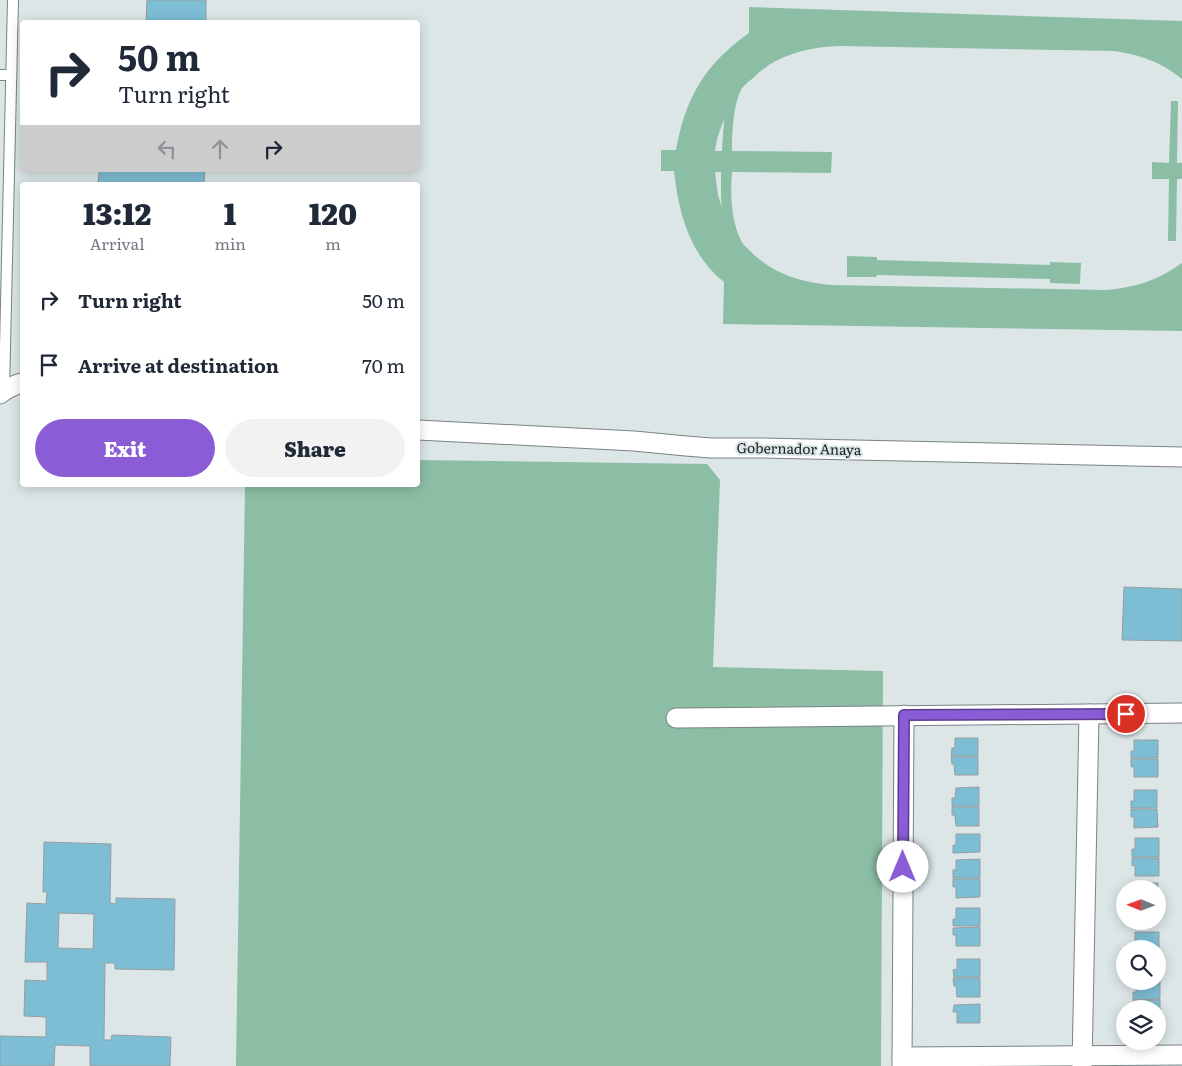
<!DOCTYPE html>
<html lang="en">
<head>
<meta charset="utf-8">
<style>
	body { margin:0; font-family:Literata,serif; background:#f2f2f3; color:#1f2937; height:100vh; display:flex; flex-direction:column; font-size:19px; white-space:nowrap }
	* { box-sizing:border-box; margin:0 }
	p { font-size:16px; color:#747a83 }
	.icon { flex:none; width:28px; height:28px; fill:none; stroke:currentColor; stroke-width:2; stroke-linecap:round; stroke-linejoin:round }
	.map { position:relative; flex:1; overflow:hidden }
	.sheet { position:absolute; left:20px; top:182px; width:400px; height:305px; display:flex; flex-direction:column; background:#fff; border-radius:5px; box-shadow:0 2px 12px #0003 }
	.sheet>* { flex:none }
	.hud { position:absolute; left:20px; top:20px; width:400px; height:152px; border-radius:5px; box-shadow:0 2px 12px #0003; background:#fff; color:#1f2937; overflow:hidden }
	.needle { width:32px; rotate:271deg }
	.controls { position:absolute; left:1116px; top:880px; display:grid; gap:10px }
	.controls a { display:grid; place-items:center; width:50px; height:50px; border-radius:50%; background:#fff; box-shadow:0 2px 12px #0003; font-size:25px }
	.pin { position:absolute; display:grid; place-items:center; width:42px; height:42px; color:#fff; margin:-21px; border:2px solid #fff; border-radius:50%; box-shadow:0 1px 5px #0007 }
	.me { position:absolute; width:55px; margin:-28px; rotate:0deg; stroke-linejoin:round; filter:drop-shadow(0 0 4px #0008) }
	.turn { display:flex; align-items:center; gap:18px; height:105px; padding:0 15px; font-size:22px }
	.turn .icon { width:65px; height:65px; stroke-width:2.5 }
	.turn b { display:block; font-size:35px; line-height:42px }
	.lanes { display:flex; align-items:center; height:48px; padding:0 15px; background:#0003; justify-content:center; gap:25px; direction:ltr }
	.lanes .off { opacity:.35 }
	.eta { display:flex; justify-content:space-evenly; align-items:center; height:85px; text-align:center }
	.eta b { font-size:30px; font-weight:800; line-height:35px }
	.action { display:flex; gap:10px; margin-top:auto; padding:10px 15px }
	.action a { flex:1; height:58px; border-radius:30px; background:#8a5dd7; color:#fff; font-size:20px; font-weight:800; line-height:58px; text-align:center }
	.action a+a { background:#f2f2f3; color:#1f2937 }
	ul { padding:0; list-style:none }
	li { display:flex; align-items:center; gap:15px; height:65px; padding:0 15px }
	li div { flex:1 }
	li b { display:block; font-size:19px }
	li em { font-style:normal }
	.map>svg:first-child { display:block }
	.green { fill:#8cbea5; fill-rule:evenodd }
	.building { fill:#7ebed4; stroke:#969ea1; fill-rule:evenodd }
	.lines { fill:none; stroke-linecap:round; stroke-linejoin:round }
	.lane-casing { stroke:#7a8383; stroke-width:12 }
	.street-casing { stroke:#7a8383; stroke-width:21 }
	.lane { stroke:#fff; stroke-width:10 }
	.street { stroke:#fff; stroke-width:19 }
	.route-casing { stroke:#5a3c8c; stroke-width:12 }
	.route { stroke:#8a5dd7; stroke-width:9 }
	.labels { text-anchor:middle; stroke-width:4; stroke-linejoin:round; paint-order:stroke }
	.street-label { font-size:14px; fill:#1b1f1f; stroke:#dce6e7 }
</style>
</head>
<body>
<div class="map">
<svg width="1182" height="1066" viewBox="0 0 1182 1066">
	<rect width="100%" height="100%" fill="#dce6e7"/>
	<!-- green -->
	<g class="green">
		<path d="M749 7 1182 21V79C1161 62 1141 55 1114 51L840 46C808 47 775 55 752 79 748 82 743 86 741 90 733 106 732 133 732 151L832 152 831 173 732 172C730 195 731 223 743 244 746 248 751 251 754 255 777 275 802 282 832 285L1106 290C1137 287 1156 281 1182 263V331L723 324 724 282C721 279 716 276 713 272 687 245 678 208 674 171H661V150H676C686 97 704 65 749 33ZM724 119 722 151H715L717 139ZM715 172H721V198L722 208 718 195Z"/>
		<path d="M1171 101H1178L1177 163H1182V179H1177L1176 241H1168L1169 179H1152V162L1169 163Z"/>
		<path d="M847 256 877 257V260L1050 265V262L1081 263 1080 284 1050 283V279L877 275 876 277H847Z"/>
		<path d="M418 460 707 464 720 480 713 667 883 671 881 1066H236L245 485H418Z"/>
	</g>
	<!-- building -->
	<g class="building">
		<path d="M147 0H206V22H146Z"/>
		<path d="M99 170H205L204 185H98Z"/>
		<path d="M1124 587 1182 589V641L1122 640Z"/>
		<path d="M955 738H978V756H951L952 748H955Z"/>
		<path d="M1134 740H1158V758H1131V751H1134Z"/>
		<path d="M951 757H978V775H955L954 764H952Z"/>
		<path d="M1131 759H1158V777H1134V767H1131Z"/>
		<path d="M979 787V806H952V798H955L956 788Z"/>
		<path d="M1134 790H1157V808H1131V801H1134Z"/>
		<path d="M952 807H979V826H956L955 815H952Z"/>
		<path d="M1131 809H1157L1158 827 1134 828V817H1131Z"/>
		<path d="M956 834H980V852L953 853V845H956Z"/>
		<path d="M1135 838H1159V857H1132V849H1135Z"/>
		<path d="M44 842 111 844 110 903 116 904V898L175 899 174 970 115 969V963H105L104 1040H111L112 1035 171 1037 170 1066H90V1046L55 1045 54 1066H0V1036L46 1037V1017L24 1016 25 980 47 981V962H25L27 903 46 904 47 892H43ZM59 913 94 914 93 949 58 948Z"/>
		<path d="M1132 858H1159V876H1135V865L1132 866Z"/>
		<path d="M980 859V878H953V870H956V860Z"/>
		<path d="M953 879H980V897L956 898V887H953Z"/>
		<path d="M1135 883H1158V902V889H1135Z"/>
		<path d="M956 908H980V926H953V919H956Z"/>
		<path d="M980 927V946H956V935H953V928Z"/>
		<path d="M1135 932H1159V950H1158V949H1132V943H1135Z"/>
		<path d="M957 959H980V977H954L953 970 957 969Z"/>
		<path d="M953 978H980V997H957L956 986H954Z"/>
		<path d="M1136 981H1160V999L1133 1000V992H1136Z"/>
		<path d="M1160 1000V1019H1158V1009L1133 1008V1001Z"/>
		<path d="M980 1004V1023H957V1012H953L954 1005Z"/>
	</g>
	<g class="lines">
		<!-- lane casing -->
		<g class="lane-casing">
			<g id="lane">
				<path d="M0 75H11"/>
				<path d="M4 391 13 0"/>
			</g>
		</g>
		<!-- street casing -->
		<g class="street-casing">
			<g id="street">
				<path d="M0 394C6 389 14 385 22 383"/>
				<path d="M418 430 634 441 686 446 711 448H761L1182 457"/>
				<path d="M676 718 1182 713"/>
				<path d="M902 1057 1182 1055"/>
				<path d="M902 1066 904 715"/>
				<path d="M1082 1066 1089 714"/>
			</g>
		</g>
		<!-- lane -->
		<use href="#lane" class="lane"/>
		<!-- street -->
		<use href="#street" class="street"/>
	</g>
	<g class="lines">
		<!-- route casing -->
		<g class="route-casing">
			<path id="route" d="M903 867 904 715 1126 714"/>
		</g>
		<!-- route -->
		<use href="#route" class="route"/>
	</g>
	<g class="labels">
		<!-- street labels -->
		<g class="street-label">
			<text transform="translate(799 449) rotate(1)" y="5">Gobernador Anaya</text>
		</g>
	</g>
</svg>
<div class="controls">
<a><svg class="needle" viewBox="-14 -14 28 28"><path d="M0-13l5 13h-10z" fill="#e53935"/><path d="M0 13l5-13h-10z" fill="#747a83"/></svg></a>
<a><svg class="icon" aria-label="search" viewBox="0 0 24 24"><circle cx="10" cy="10" r="6"/><path d="M15 15l6 6"/></svg></a>
<a><svg class="icon" aria-label="layers" viewBox="0 0 24 24"><path d="M12 4l9 5-9 5-9-5zM3 14l9 5 9-5"/></svg></a>
</div>
<div class="pin" style="left:1126px;top:714px;background:#d93025"><svg class="icon" aria-label="arrive" viewBox="0 0 24 24"><path d="M6 21V4h12l-3 4 3 4H6"/></svg></div>
<svg class="me" style="left:903px;top:867px" viewBox="-20 -20 40 40"><circle r="19" fill="#fff"/><path d="M0-13L10 11 0 6-10 11z" fill="#8a5dd7"/></svg>
<div class="hud">
<div class="turn"><svg class="icon" aria-label="right" viewBox="0 0 24 24"><path d="M7 20v-9h11M14 6l5 5-5 5"/></svg><div><b>50 m</b>Turn right</div></div>
<div class="lanes"><svg class="icon off" aria-label="left" viewBox="0 0 24 24"><path d="M17 20v-9H6M10 6l-5 5 5 5"/></svg><svg class="icon off" aria-label="ahead" viewBox="0 0 24 24"><path d="M12 20V5M6 11l6-6 6 6"/></svg><svg class="icon" aria-label="right" viewBox="0 0 24 24"><path d="M7 20v-9h11M14 6l5 5-5 5"/></svg></div>
</div>
<section class="sheet">
<div class="eta">
<div><b>13:12</b><p>Arrival</p></div>
<div><b>1</b><p>min</p></div>
<div><b>120</b><p>m</p></div>
</div>
<ul>
<li><svg class="icon" aria-label="right" viewBox="0 0 24 24"><path d="M7 20v-9h11M14 6l5 5-5 5"/></svg><div><b>Turn right</b></div><em>50 m</em></li>
<li><svg class="icon" aria-label="arrive" viewBox="0 0 24 24"><path d="M6 21V4h12l-3 4 3 4H6"/></svg><div><b>Arrive at destination</b></div><em>70 m</em></li>
</ul>
<div class="action"><a>Exit</a><a>Share</a></div>
</section>
</div>
</body>
</html>
